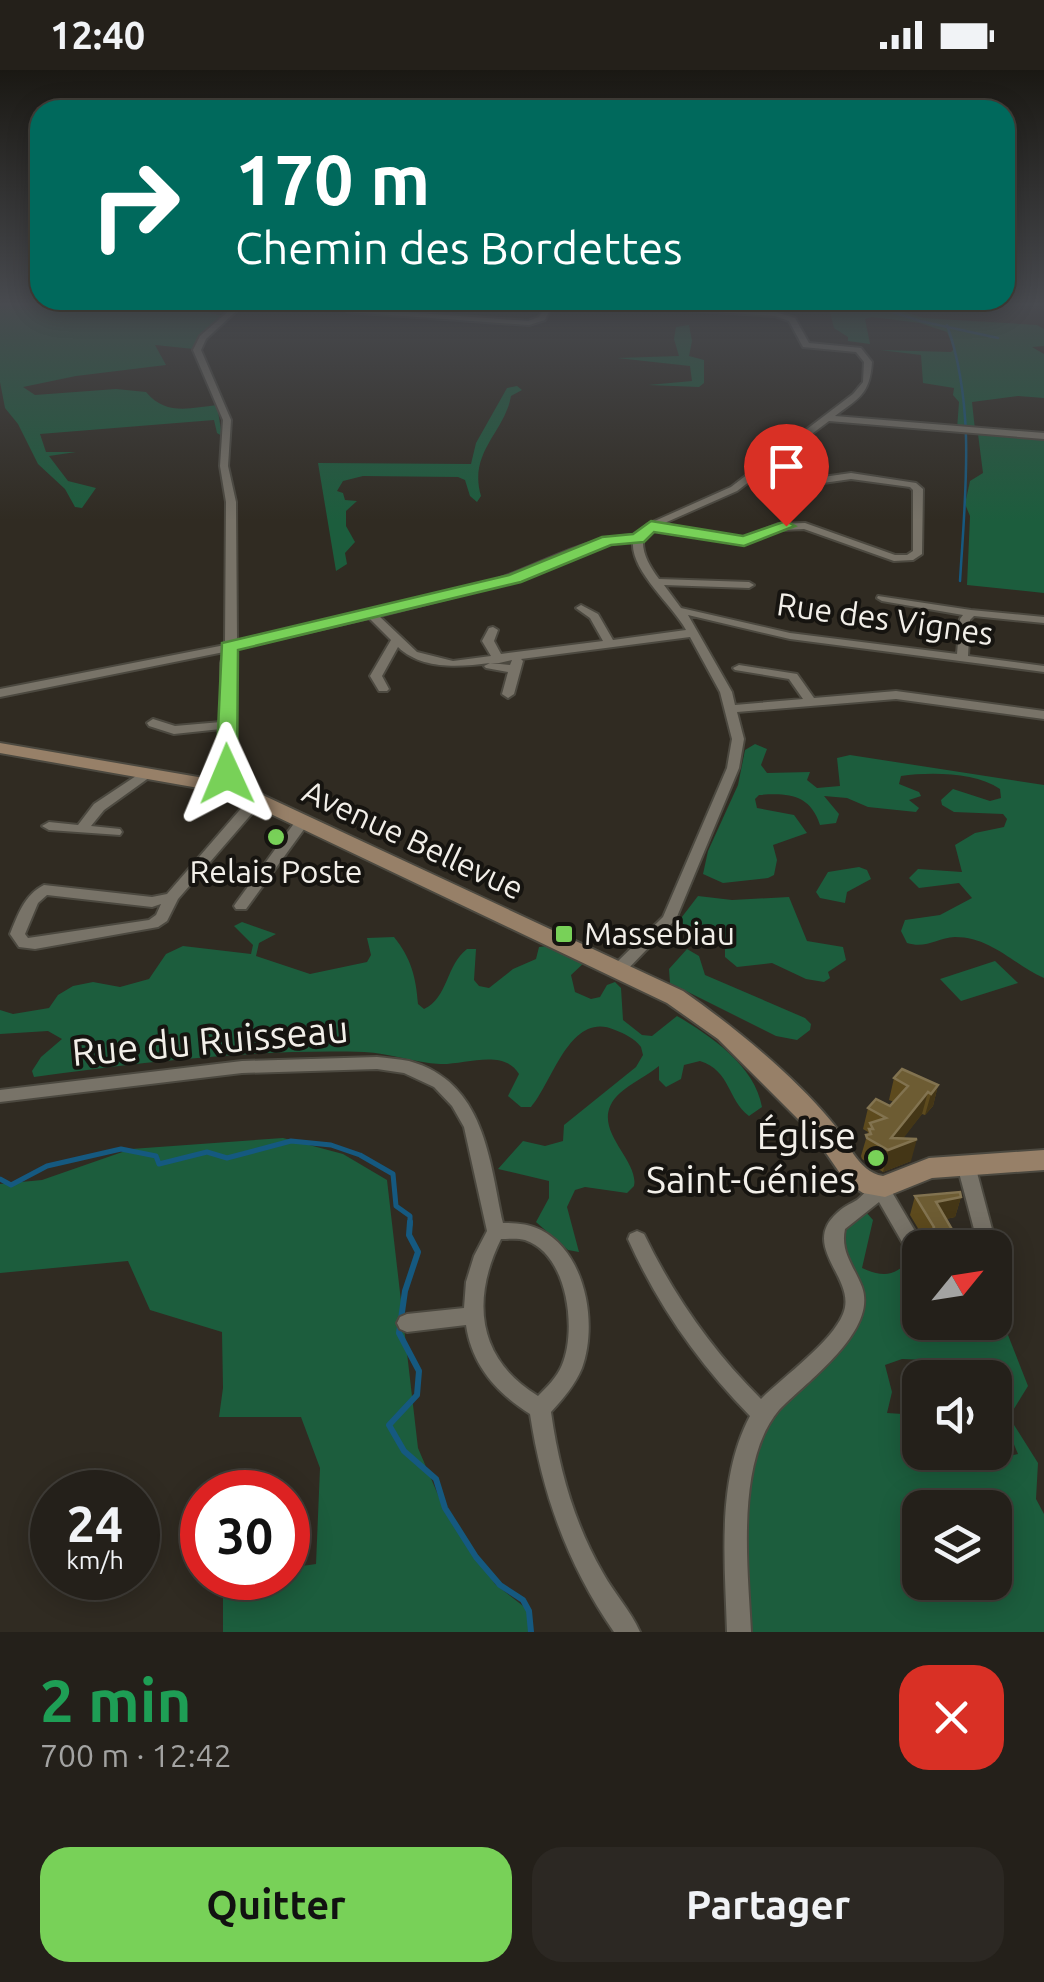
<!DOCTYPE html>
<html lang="fr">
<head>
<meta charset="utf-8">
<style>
	body { margin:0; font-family:Ubuntu,sans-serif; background:#2c2823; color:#f1f3f6; height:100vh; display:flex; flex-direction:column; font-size:38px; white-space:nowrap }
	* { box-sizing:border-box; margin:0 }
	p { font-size:32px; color:#a3a3a2 }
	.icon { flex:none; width:55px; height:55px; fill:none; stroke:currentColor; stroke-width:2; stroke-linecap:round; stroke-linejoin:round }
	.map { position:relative; height:1562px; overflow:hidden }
	.sheet { display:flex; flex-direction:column; background:#24201a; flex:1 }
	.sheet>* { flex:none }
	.banner { position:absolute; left:30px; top:30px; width:985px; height:210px; border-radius:30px; box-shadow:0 5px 25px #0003,0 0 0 2px #413e39; background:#00695c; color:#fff; overflow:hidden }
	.needle { width:65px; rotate:60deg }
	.buttons { position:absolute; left:902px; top:1160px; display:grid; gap:20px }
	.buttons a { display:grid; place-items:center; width:110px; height:110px; border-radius:20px; background:#24201a; box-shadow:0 5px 25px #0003,0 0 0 2px #413e39; font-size:50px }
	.speed { position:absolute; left:30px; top:1400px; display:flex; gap:20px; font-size:50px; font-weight:700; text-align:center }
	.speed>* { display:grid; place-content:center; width:130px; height:130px; border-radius:50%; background:#24201a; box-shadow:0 5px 25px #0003,0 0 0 2px #413e39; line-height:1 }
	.speed small { font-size:25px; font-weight:400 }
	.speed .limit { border:15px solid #d22; background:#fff; color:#111 }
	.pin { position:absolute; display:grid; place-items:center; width:85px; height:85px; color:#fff; margin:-102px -42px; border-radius:50% 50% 50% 0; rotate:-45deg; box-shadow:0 0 10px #0007 }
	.pin .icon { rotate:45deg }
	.me { position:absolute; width:110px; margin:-55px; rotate:359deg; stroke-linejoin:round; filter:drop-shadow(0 0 8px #0008) }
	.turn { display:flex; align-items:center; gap:35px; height:210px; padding:0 40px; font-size:45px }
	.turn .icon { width:130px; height:130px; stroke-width:2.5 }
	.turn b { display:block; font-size:70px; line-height:85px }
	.round { display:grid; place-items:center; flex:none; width:105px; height:105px; border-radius:30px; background:#2c2823 }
	.summary { display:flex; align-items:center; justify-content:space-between; height:170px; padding:0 40px }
	h1 { font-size:60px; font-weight:700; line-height:75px; color:#1e9e55 }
	.cta { display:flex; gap:20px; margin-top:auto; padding:20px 40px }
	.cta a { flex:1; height:115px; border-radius:30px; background:#78d158; color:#111; font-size:40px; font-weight:700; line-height:115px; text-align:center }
	.cta a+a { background:#2c2823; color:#f1f3f6 }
	.status { display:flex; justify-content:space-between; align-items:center; height:70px; padding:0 50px; background:#24201a; direction:ltr }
	.status svg { height:28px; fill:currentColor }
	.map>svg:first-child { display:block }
	.green { fill:#1c5d3d; fill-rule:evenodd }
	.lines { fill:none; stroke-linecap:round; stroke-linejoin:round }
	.stream-far2 { stroke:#155980; stroke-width:2.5 }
	.stream-far1 { stroke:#155980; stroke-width:5 }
	.stream { stroke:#155980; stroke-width:6 }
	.street-casing { stroke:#4c4940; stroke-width:4 }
	.secondary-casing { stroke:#4c4940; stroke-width:4 }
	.street { fill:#787368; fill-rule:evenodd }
	.secondary { fill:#978068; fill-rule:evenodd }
	.wall { fill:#5d4a1d }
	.shaded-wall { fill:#443616 }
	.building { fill:#6d5c33; stroke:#827350; stroke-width:2.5 }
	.route { fill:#78d158; stroke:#4e8839; stroke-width:2.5 }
	.poi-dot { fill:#78d158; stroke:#161410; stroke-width:4 }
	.labels { text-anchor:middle; stroke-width:8; stroke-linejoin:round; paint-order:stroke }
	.street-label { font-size:32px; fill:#f2efe9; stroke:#161410 }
	.poi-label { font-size:32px; fill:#f2efe9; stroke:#161410 }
	.near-street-label { font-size:38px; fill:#f2efe9; stroke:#161410 }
	.near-poi-label { font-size:38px; fill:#f2efe9; stroke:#161410; text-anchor:end }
</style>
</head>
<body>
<div class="status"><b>12:40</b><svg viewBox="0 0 49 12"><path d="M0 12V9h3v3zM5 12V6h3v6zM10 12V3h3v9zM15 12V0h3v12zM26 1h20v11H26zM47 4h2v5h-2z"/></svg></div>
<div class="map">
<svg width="1044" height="1562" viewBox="0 0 1044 1562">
	<rect width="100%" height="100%" fill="#302b22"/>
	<!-- green -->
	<g class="green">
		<path d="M0 233H193L189 237 222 246 194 279 155 275 166 295 76 306 23 317 35 325 116 319 146 322C166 346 190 338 217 335L222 366 217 363 214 350 40 364 46 382H76L49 386 68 411 96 418 82 438 75 437 65 419 38 394 18 354 5 338 0 312Z"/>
		<path d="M807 233H877L923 248 1037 255 1044 259V276L1032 277 1044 284V328L1018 326 972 332 975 360 957 359 959 332 953 325 954 318 923 313 921 285 880 280 951 282 954 279 947 262 920 253 872 247 865 249 870 274 848 271V267L834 258 829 239 809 238Z"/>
		<path d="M689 255 692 271 689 286 704 290V313L699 317 648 315 692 311 690 296 617 288 679 286 674 269 676 257Z"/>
		<path d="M517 316 522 320 511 326C505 362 468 382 481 426L477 432 470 426 465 410 458 407 363 406 343 411 337 421 343 423 345 430 357 431 346 441V456L355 472 345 483 347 494 336 501 318 393 471 394 476 373 507 318Z"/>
		<path d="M978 364 1044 368V523L967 515 970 446 965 434 970 411 983 403Z"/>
		<path d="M755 674 767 679 761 695 767 703 810 702 807 710 817 718 840 716 837 688 850 685 1044 715V908C1013 894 991 867 955 867 937 868 926 879 907 873L901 861 905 850 940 845 972 828 959 813 919 818 909 808 918 799 962 802 955 775 975 763 1004 757 1007 749 1003 744 954 742 942 735 941 730 953 719 990 731 1001 728 1000 719C975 702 930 702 901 706L899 714 919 722 921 726 909 730 919 738 916 742 868 737 847 728 824 726 839 744 836 753 820 755C810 724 788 723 759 725L755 729 757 738 794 745 807 763 773 775 777 790 774 805 768 808 723 813 703 804 708 781 738 715 745 680Z"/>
		<path d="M859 797 867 800 871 809 847 822 845 833 820 828 816 822 828 802Z"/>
		<path d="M698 826 732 830 789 827 807 871 843 877 846 890 828 902 830 908 824 912 806 909 772 893 737 897 725 887V863L709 857 675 856Z"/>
		<path d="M242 852 276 864 259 873 256 886 310 904 367 892 371 885 367 868 394 867C411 888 416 907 418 934L424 939C448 928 446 895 467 879H476L474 910 479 916 489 918 513 899 536 889 539 877 548 876 586 891 571 905 575 922 591 929 600 927 607 915 615 912 621 918 623 950 642 965 652 966 677 946C711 966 755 996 762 1037L749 1046C727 1029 731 1001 700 991L684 995 681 1009 666 1017 659 1010V996C647 1006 631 1013 620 1023 584 1056 640 1088 634 1116L627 1123 585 1117 575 1120 567 1137 579 1182 568 1180 536 1152 549 1128V1111L498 1099 523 1071 545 1076 563 1071 564 1055 636 997 643 985 641 977C634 968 625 964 615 960 570 940 553 1012 531 1037H521L508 1026 519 1004C504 978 464 995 440 994 415 993 390 983 364 982 254 979 143 992 34 1007L32 1001 41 987 62 969 48 961 0 964V940L13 944 49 938 58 925 73 916 93 912 120 917 149 909 166 884 183 876 251 884 253 875 234 856Z"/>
		<path d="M687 879 699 886 705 905 805 948 811 954 810 960 797 970 776 966 670 913 669 899Z"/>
		<path d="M995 891 1018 913 961 931 940 909Z"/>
		<path d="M283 1068 343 1084 387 1110 418 1378 444 1439 466 1473 495 1514 527 1539 529 1562H223V1508H288V1498L316 1494 320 1398 301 1347H219L223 1318 222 1262 150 1240 128 1191 0 1203V1114L42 1110 131 1079Z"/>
		<path d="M865 1141 873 1150 862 1198C880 1206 893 1208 907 1192L920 1207V1252L995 1251 1008 1265 1028 1316 1009 1347 1038 1393 1036 1429 1044 1444V1562H752L746 1459 749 1404 762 1353 850 1261 863 1224 840 1183 847 1157ZM902 1289 954 1291 965 1307 995 1308V1362L1005 1353 1018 1384 1000 1388 995 1380 920 1382 918 1345 887 1343 892 1322 885 1295ZM920 1438H995V1512H920Z"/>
	</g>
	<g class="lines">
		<!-- stream-far2 -->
		<g class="stream-far2">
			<path d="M866 233 920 251 998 268"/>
			<path d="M947 255C976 337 965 426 960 511"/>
		</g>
		<!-- stream-far1 -->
		<path class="stream-far1" d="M0 1109 11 1115 47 1096 121 1079 156 1086 159 1094 207 1082 227 1088 291 1071 331 1075 360 1085 393 1104 396 1136 410 1146V1155"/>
		<!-- stream -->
		<path class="stream" d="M410 1152 409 1165 418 1182 405 1221 399 1263 419 1301 417 1325 389 1355 404 1381 436 1409 445 1438 476 1487 500 1515 523 1530 529 1541 531 1562"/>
		<!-- street casing -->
		<g class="street-casing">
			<g id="street">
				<path d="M238 233H245L206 269 201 280 231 350 228 396 236 432 237 572C319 555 401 537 483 514 534 499 580 467 635 465L648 454 731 417 853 324 863 312 864 292 856 282 803 277 789 251 775 246 612 235 609 233H639L776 242 795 248 809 273 861 278 872 292C870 324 859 328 835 346L1044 363V369L829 351 764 400 823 407 851 403 916 413 923 419 922 484 913 490 894 491 804 459 780 460 744 474 652 460 643 469C642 484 650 497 659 509L749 512 754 515 749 518 664 515 681 538 790 563 957 584 960 549 963 545 882 531 877 528 878 526 971 540 1044 547V553L974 546 970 550 968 586 1044 596V602L790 569 688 545 732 622 735 635 803 629 789 609 735 600 733 598 739 595 797 604 814 628 896 621 1044 641V649L896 629 737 642 744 669 739 698 676 849 624 903H614L611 899 614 895 663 847 727 698 732 669 720 622 690 567 521 589 523 591 514 624 508 628 502 624 508 602 486 598 484 596 490 593C459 597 422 600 398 577L382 606 389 619 387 621H379L370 606 391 570 369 548 236 579 233 593V696L226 715 220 719 214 715 221 696V659L174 664 149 656 147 653 153 649 175 656 221 652V593L224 582 0 627V619L225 575 226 432 220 396 223 350 193 280 200 266ZM758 405 823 413 851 409 910 417 913 420V481L907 485H895L805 453 778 454 743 468 660 455 737 421ZM633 471C630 501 672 534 686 560L613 570 598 544 581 535 576 538 590 548 603 571 501 584 494 571 498 560 493 557 489 558 482 571 491 586 453 591 417 582 379 546 508 513 602 475ZM512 590 510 595 490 593H499Z"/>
				<path d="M336 233H343L350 238 528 251 539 247 547 233H553L545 250 529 255 348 242Z"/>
				<path d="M145 700 151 704 150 707 104 740 91 756 120 759 122 762 120 765 49 760 42 756 49 752 78 755 94 734Z"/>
				<path d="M256 726 263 730 261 733 178 829 167 851 158 857 35 879 19 877 10 864C18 845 24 825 44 815L152 827 167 824 251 727ZM47 825 152 837 161 834 156 845 149 850 28 868 25 864 38 833Z"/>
				<path d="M303 747 310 751 246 839H236L234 836 236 833 298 748Z"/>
				<path d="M377 987C387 988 399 989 409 991 485 1012 489 1089 503 1153 516 1153 529 1154 541 1160 586 1183 598 1254 582 1298 575 1315 563 1329 551 1342 559 1399 574 1453 603 1503 614 1523 631 1541 640 1562H614C568 1496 542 1424 530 1344 497 1323 472 1296 466 1255L407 1262 400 1259 397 1253 400 1247 407 1244 464 1238 466 1212 474 1186 487 1161 464 1057 452 1036 434 1017 404 1003 377 999 242 1003 0 1032V1020L242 991ZM501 1169C509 1169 518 1168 525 1170 568 1184 577 1260 562 1295 557 1307 547 1317 538 1326 477 1289 471 1230 501 1169Z"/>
				<path d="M966 1088 972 1090 975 1095 997 1178 995 1183V1178H979L957 1095 960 1090Z"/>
				<path d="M880 1110 886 1112 925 1178H920V1193L913 1191 879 1132 845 1159C840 1182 854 1196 862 1217 878 1261 806 1312 779 1340 735 1392 748 1498 751 1562H727C725 1492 716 1410 750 1346 699 1294 658 1236 628 1169L630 1164 637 1161 644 1164C674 1226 712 1280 761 1329 784 1306 831 1273 843 1244 858 1209 799 1177 837 1143 843 1137 850 1134 857 1130 866 1123 870 1114 880 1110Z"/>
			</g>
		</g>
		<!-- secondary casing -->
		<g class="secondary-casing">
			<path id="secondary" d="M0 673 239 714 683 921C733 956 792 1004 831 1051 847 1069 857 1102 883 1106L929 1088 1044 1080V1100L932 1108 885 1127 863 1123 846 1112 813 1064 718 969 667 933 227 723 0 683Z"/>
		</g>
		<!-- street -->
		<use href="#street" class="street"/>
		<!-- secondary -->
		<use href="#secondary" class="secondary"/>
	</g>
	<!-- wall -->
	<g class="wall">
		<path d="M894 1008 938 1015 933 1036 925 1045 922 1044 902 1069 911 1091 883 1102 862 1089 861 1086 868 1062 863 1059 868 1038 890 1036 894 1032 889 1030Z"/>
		<path d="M915 1126 961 1127 955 1147 946 1149 954 1178H927L928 1175 910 1145Z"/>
	</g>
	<!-- shaded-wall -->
	<g class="shaded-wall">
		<path d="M938 1015 933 1036 925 1045 931 1024Z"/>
		<path d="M928 1022 922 1044 896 1078 917 1069 911 1091 883 1102 891 1068Z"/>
		<path d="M961 1127 955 1147 931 1152 936 1132Z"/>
		<path d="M957 1168 954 1178H936L937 1173Z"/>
	</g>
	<!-- building -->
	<g class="building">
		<path d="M902 999 938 1015 931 1024 928 1022 891 1068 917 1069 888 1080 867 1068 866 1065 871 1064 869 1059H873L870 1053 886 1048 868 1038 876 1029 890 1036 908 1016 894 1008Z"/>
		<path d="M960 1122 961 1127 936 1132 957 1168 937 1173 932 1162 934 1157 915 1126Z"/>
	</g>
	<!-- sky -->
	<linearGradient id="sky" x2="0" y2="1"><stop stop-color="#1a1813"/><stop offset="0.52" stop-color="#484a4f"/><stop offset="1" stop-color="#484a4f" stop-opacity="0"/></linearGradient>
	<rect width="1044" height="451" fill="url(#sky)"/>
	<!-- route -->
	<path class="route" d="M651 451 743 466 786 451 795 456 744 476 654 462 644 472 611 475 521 512 238 580 237 704 227 710 216 704 222 573 509 505 602 467 633 464Z"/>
	<!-- markers -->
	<g class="poi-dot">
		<circle cx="276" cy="767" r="10"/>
		<rect x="554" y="854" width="20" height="20" rx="5"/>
		<circle cx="876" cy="1088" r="10"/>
	</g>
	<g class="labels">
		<!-- street labels -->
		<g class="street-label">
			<text transform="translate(885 549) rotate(8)" y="11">Rue des Vignes</text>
			<text transform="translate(413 770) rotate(25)" y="11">Avenue Bellevue</text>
		</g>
		<!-- poi labels -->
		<g class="poi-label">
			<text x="276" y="813">Relais Poste</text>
			<text x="584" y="875" text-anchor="start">Massebiau</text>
		</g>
		<!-- near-street labels -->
		<g class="near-street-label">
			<text transform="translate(210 971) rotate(-5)" y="13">Rue du Ruisseau</text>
		</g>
		<!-- near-poi labels -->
		<g class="near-poi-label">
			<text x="856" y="1079">Église<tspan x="856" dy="44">Saint-Génies</tspan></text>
		</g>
	</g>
</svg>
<div class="buttons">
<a><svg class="needle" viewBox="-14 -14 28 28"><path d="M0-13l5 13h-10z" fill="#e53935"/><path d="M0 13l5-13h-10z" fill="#a3a3a2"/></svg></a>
<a><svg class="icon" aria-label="sound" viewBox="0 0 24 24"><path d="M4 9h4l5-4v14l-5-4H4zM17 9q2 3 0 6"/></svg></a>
<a><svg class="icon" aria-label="layers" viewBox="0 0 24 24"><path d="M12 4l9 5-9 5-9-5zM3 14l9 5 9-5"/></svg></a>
</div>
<div class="speed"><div>24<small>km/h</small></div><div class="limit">30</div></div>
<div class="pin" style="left:786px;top:456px;background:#d93025"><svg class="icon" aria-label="arrive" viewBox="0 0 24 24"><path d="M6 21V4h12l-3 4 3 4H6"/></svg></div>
<svg class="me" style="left:227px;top:704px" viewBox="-20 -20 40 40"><path d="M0-17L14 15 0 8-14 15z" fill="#78d158" stroke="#fff" stroke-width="4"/></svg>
<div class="banner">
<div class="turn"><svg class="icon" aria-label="right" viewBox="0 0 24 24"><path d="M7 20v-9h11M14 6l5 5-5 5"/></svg><div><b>170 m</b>Chemin des Bordettes</div></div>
</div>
</div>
<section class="sheet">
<div class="summary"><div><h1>2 min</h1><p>700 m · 12:42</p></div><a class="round" style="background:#d93025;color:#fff"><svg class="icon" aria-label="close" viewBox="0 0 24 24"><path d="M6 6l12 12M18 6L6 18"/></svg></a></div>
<div class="cta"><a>Quitter</a><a>Partager</a></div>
</section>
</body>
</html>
